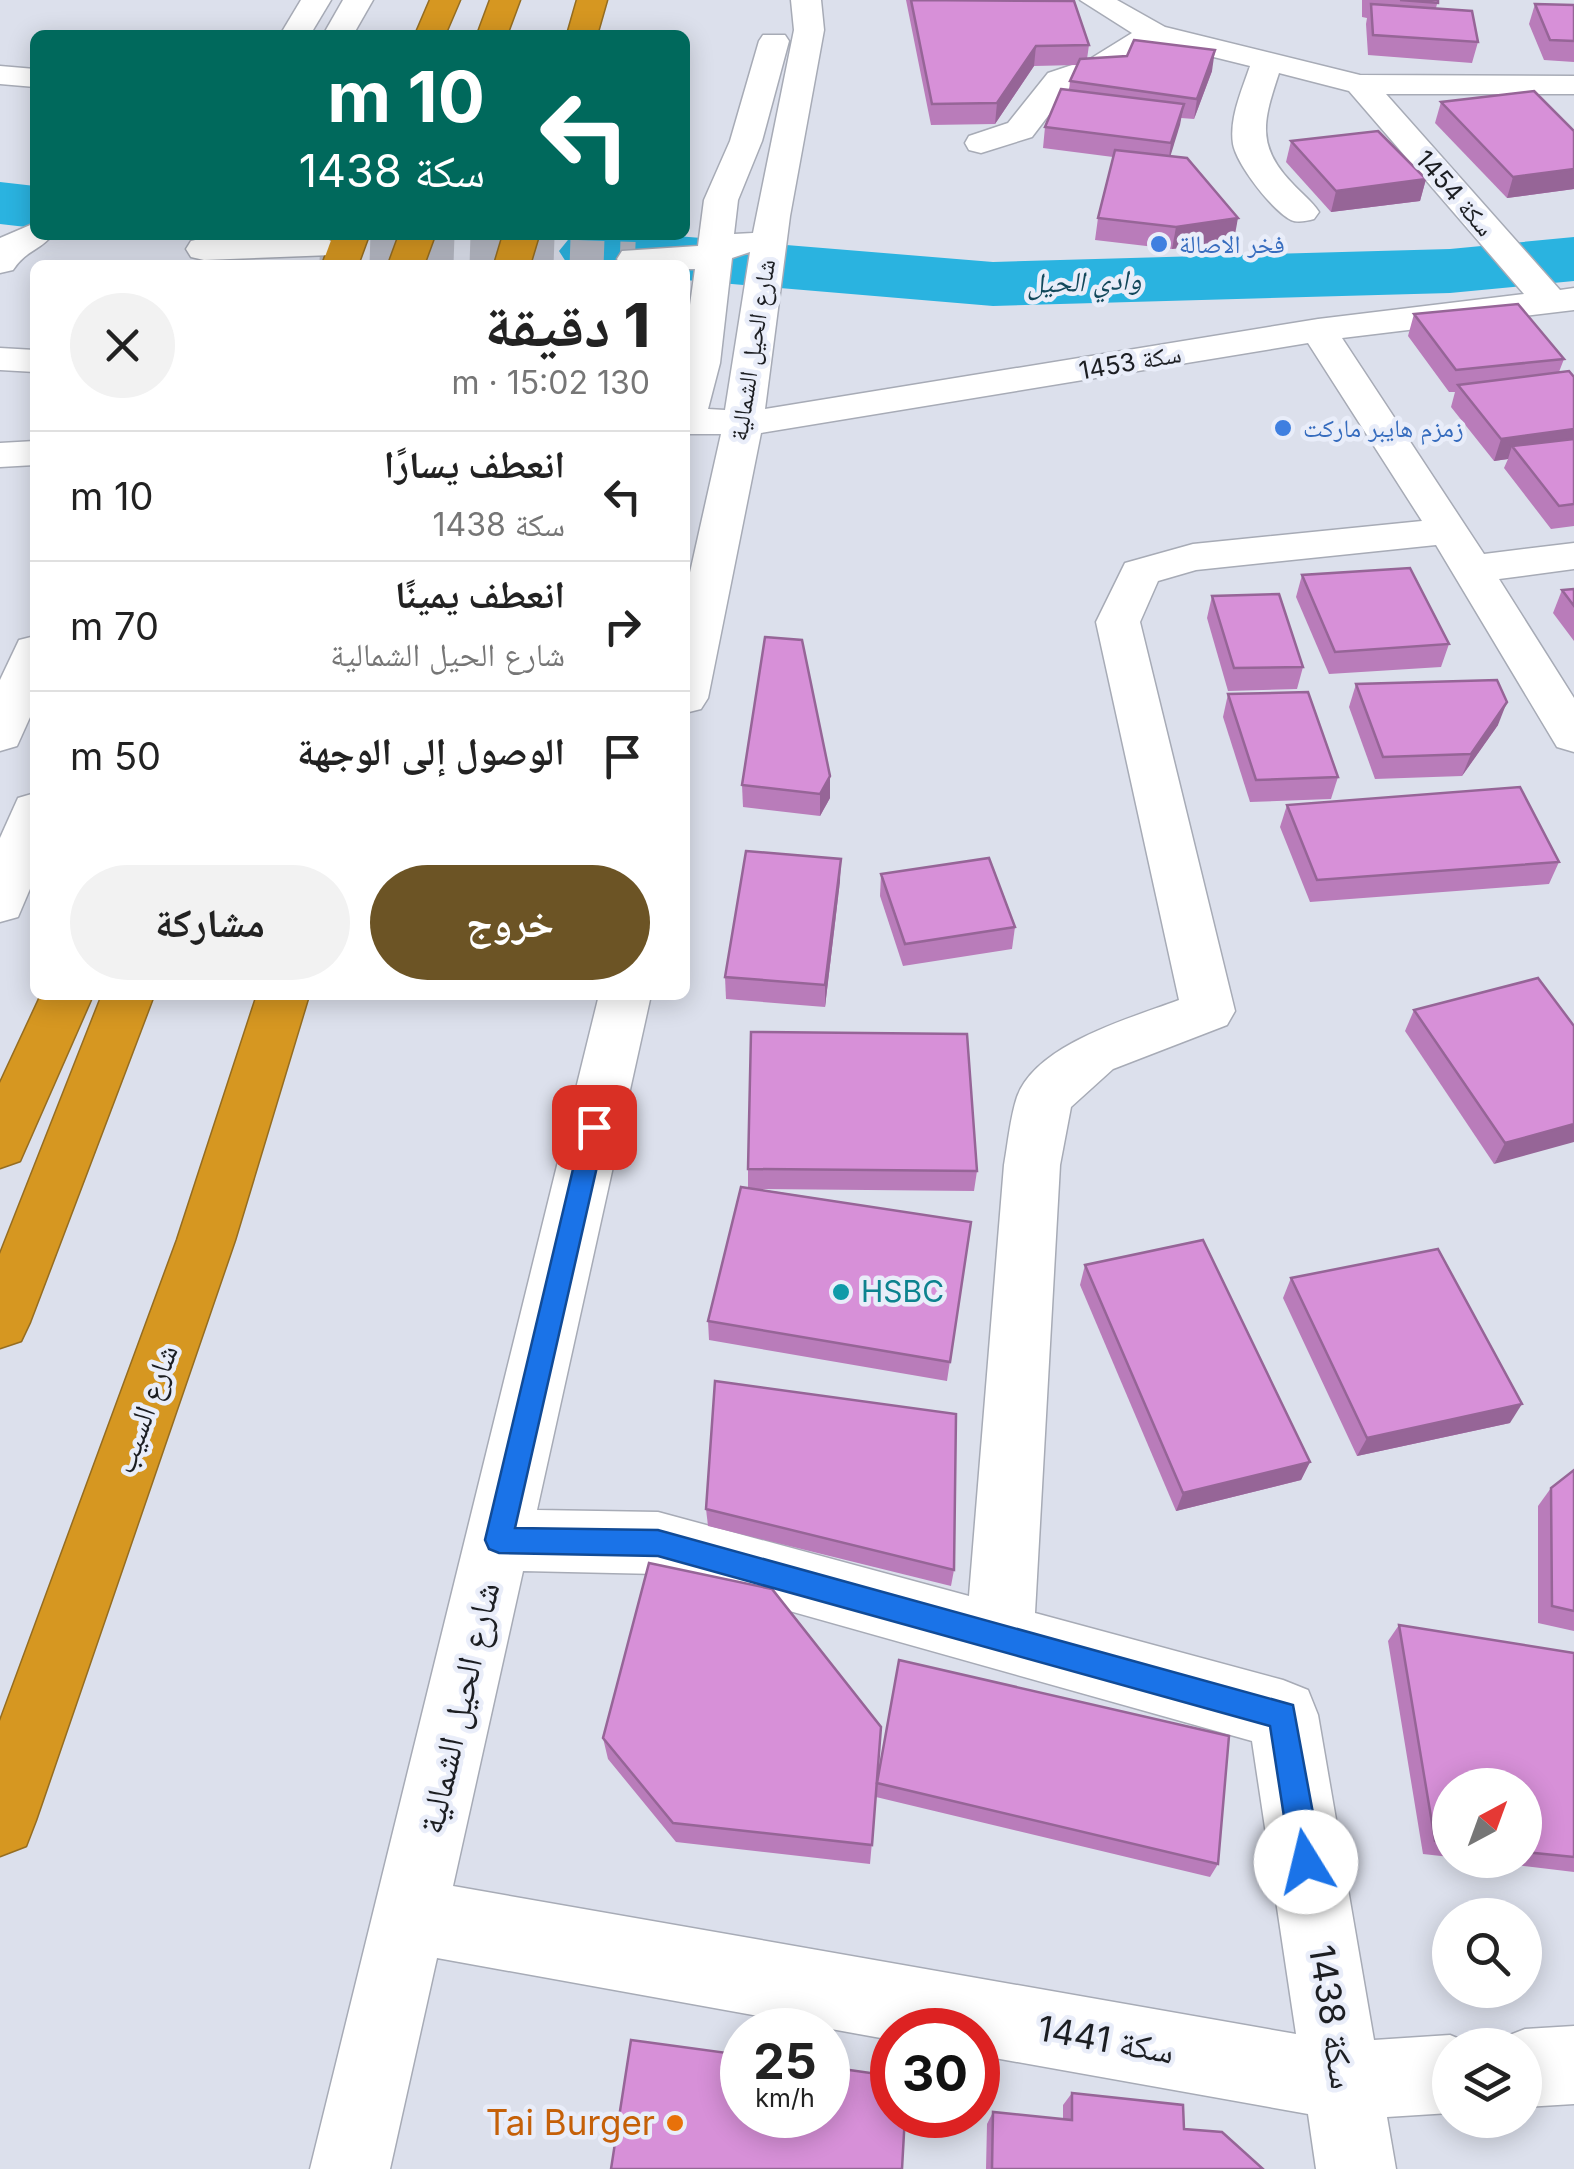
<!DOCTYPE html>
<html lang="ar">
<head>
<meta charset="utf-8">
<style>
	body { margin:0; font-family:Inter,"Noto Naskh Arabic",sans-serif; background:#f2f2f2; color:#222; direction:rtl; height:100vh; display:flex; flex-direction:column; font-size:38px; white-space:nowrap }
	* { box-sizing:border-box; margin:0 }
	p { font-size:32px; color:#767676 }
	.icon { flex:none; width:55px; height:55px; fill:none; stroke:currentColor; stroke-width:2; stroke-linecap:round; stroke-linejoin:round }
	.map { position:relative; flex:1; overflow:hidden; direction:ltr }
	.sheet { position:absolute; left:30px; top:260px; width:660px; height:740px; display:flex; flex-direction:column; background:#fff; border-radius:15px; box-shadow:0 5px 25px #0003; direction:rtl }
	.sheet>* { flex:none }
	.guide { position:absolute; left:30px; top:30px; width:660px; height:210px; border-radius:15px; box-shadow:0 5px 25px #0003; direction:rtl; background:#00695c; color:#fff; overflow:hidden }
	.needle { width:65px; rotate:41deg }
	.fabs { position:absolute; left:1432px; top:1768px; display:grid; gap:20px }
	.fabs a { display:grid; place-items:center; width:110px; height:110px; border-radius:50%; background:#fff; box-shadow:0 5px 25px #0003; font-size:50px }
	.speed { position:absolute; left:720px; top:2008px; display:flex; gap:20px; font-size:50px; font-weight:700; text-align:center }
	.speed>* { display:grid; place-content:center; width:130px; height:130px; border-radius:50%; background:#fff; box-shadow:0 5px 25px #0003; line-height:1 }
	.speed small { font-size:25px; font-weight:400 }
	.speed .limit { border:15px solid #d22; background:#fff; color:#111 }
	.pin { position:absolute; display:grid; place-items:center; width:85px; height:85px; color:#fff; margin:-42px; border-radius:20px; box-shadow:0 5px 15px #0006 }
	.me { position:absolute; width:110px; margin:-55px; rotate:351deg; stroke-linejoin:round; filter:drop-shadow(0 0 8px #0008) }
	.turn { display:flex; align-items:center; gap:35px; height:210px; padding:0 40px; font-size:45px }
	.turn .icon { width:130px; height:130px; stroke-width:2.5 }
	.turn b { display:block; font-size:70px; line-height:85px }
	.round { display:grid; place-items:center; flex:none; width:105px; height:105px; border-radius:52px; background:#f2f2f2 }
	.overview { display:flex; align-items:center; justify-content:space-between; height:170px; padding:0 40px }
	h1 { font-size:60px; font-weight:800; line-height:75px }
	.button { display:flex; gap:20px; margin-top:auto; padding:20px 40px }
	.button a { flex:1; height:115px; border-radius:60px; background:#6c5425; color:#fff; font-size:40px; font-weight:800; line-height:115px; text-align:center }
	.button a+a { background:#f2f2f2; color:#222 }
	ul { padding:0; list-style:none }
	li { display:flex; align-items:center; gap:30px; height:130px; padding:0 40px; border-top:2px solid #e0e0e0 }
	li div { flex:1 }
	li b { display:block; font-size:38px }
	li em { font-style:normal }
	.map>svg:first-child { display:block }
	.lines { fill:none; stroke-linecap:round; stroke-linejoin:round }
	.river { fill:#2ab3e0; fill-rule:evenodd }
	.minor-tunnel { stroke:#b6b9c4; stroke-width:34; stroke-dasharray:34 16; stroke-linecap:butt }
	.minor-casing { stroke:#a7abb6; stroke-width:3 }
	.highway-casing { stroke:#956d21; stroke-width:3 }
	.minor { fill:#fff; fill-rule:evenodd }
	.highway { fill:#d69721; fill-rule:evenodd }
	.wall { fill:#b97cba }
	.shaded-wall { fill:#966597 }
	.building { fill:#d790d8; stroke:#966597; stroke-width:2.5 }
	.route { fill:#1a73e8; stroke:#114b97; stroke-width:2.5 }
	.shop-dot { fill:#3f7fe0; stroke:#e9edf9; stroke-width:4 }
	.culture-dot { fill:#0f9aa8; stroke:#e9edf9; stroke-width:4 }
	.food-dot { fill:#e8710a; stroke:#e9edf9; stroke-width:4 }
	.labels { text-anchor:middle; stroke-width:9; stroke-linejoin:round; paint-order:stroke }
	.far-street-label { font-size:25px; fill:#1c1e22; stroke:#e9edf9 }
	.far-shop-label { font-size:25px; fill:#366cbe; stroke:#e9edf9; text-anchor:start }
	.far-water-label { font-size:28px; font-style:italic; fill:#12485b; stroke:#e9edf9 }
	.culture-label { font-size:30px; fill:#0d838f; stroke:#e9edf9; text-anchor:start }
	.street-label { font-size:30px; fill:#1c1e22; stroke:#e9edf9 }
	.near-street-label { font-size:35px; fill:#1c1e22; stroke:#e9edf9 }
	.near-food-label { font-size:35px; fill:#c56008; stroke:#e9edf9; text-anchor:end }
</style>
</head>
<body>
<div class="map">
<svg width="1574" height="2169" viewBox="0 0 1574 2169">
	<rect width="100%" height="100%" fill="#dce0ec"/>
	<g class="lines">
		<!-- river -->
		<g class="river">
			<path d="M0 182 35 186V228L0 224Z"/>
			<path d="M572 235H665L993 262 1450 249 1574 237V281L1450 293 993 306 685 280V265H568L559 251Z"/>
		</g>
		<!-- minor-tunnel -->
		<path class="minor-tunnel" d="M320 248 635 259"/>
		<!-- minor casing -->
		<g class="minor-casing">
			<g id="minor">
				<path d="M301 0H331L310 35H280Z"/>
				<path d="M343 0H373L353 35H323Z"/>
				<path d="M791 0H821L824 30 790 216 765 409 1318 319 1524 294 1349 91 1279 73C1264 119 1255 145 1292 183 1301 193 1312 201 1319 212L1314 219C1306 221 1298 223 1291 220 1272 210 1237 165 1233 144 1229 118 1242 90 1250 66L1153 42 1112 73 1070 87 1032 137 981 153 969 150 965 143 969 136 1008 123 1048 73 1090 59 1132 33 1080 0H1117L1165 27 1360 75 1574 76V94H1386L1560 290 1574 288V310L1342 338 1484 554 1574 543V569L1499 579 1574 698V752L1557 747 1436 545 1196 570 1158 581 1140 622 1235 1011 1227 1025 1113 1069 1071 1107 1060 1165 1035 1613 1283 1680 1308 1690 1318 1715 1374 2040 1450 2035 1474 2045H1450V2113L1387 2117 1396 2169H1316L1308 2114 978 2055V2030H892V2040L437 1958 390 2169H310L599 995H651L537 1510 658 1512 969 1596 1004 1165C1008 1143 1010 1118 1017 1097 1036 1044 1131 1018 1179 1000L1096 622 1125 563 1193 544 1422 521 1308 343 761 433 708 698 701 709 685 713V595L721 434H685V341L695 269H685V265H621L617 259 622 251 698 246 704 200 730 141 759 41 763 35H785L789 41 762 141 738 200 734 234 753 233 794 30ZM750 252 725 410 708 409 720 363 732 258ZM523 1571 658 1574 1252 1741 1296 2034 453 1886Z"/>
				<path d="M0 66 35 69V87L0 84Z"/>
				<path d="M35 223V235H52C41 250 26 250 13 270L0 273V238Z"/>
				<path d="M320 237 332 241 338 248 332 255 204 260 191 257 186 249 191 241 204 238Z"/>
				<path d="M0 348 35 350V372L0 370Z"/>
				<path d="M35 441V465L0 467V443Z"/>
				<path d="M35 636V706L17 746 0 751V680L19 640Z"/>
				<path d="M35 793V877L18 917 0 922V838L18 798Z"/>
				<path d="M1574 2026V2104L1525 2107V2045H1495L1497 2040 1525 2029Z"/>
			</g>
		</g>
		<!-- highway casing -->
		<g class="highway-casing">
			<g id="highway">
				<path d="M430 0H460L445 35H415Z"/>
				<path d="M490 0H520L507 35H477Z"/>
				<path d="M577 0H607L597 35H567Z"/>
				<path d="M333 235H369L358 265H322Z"/>
				<path d="M399 235H435L424 265H388Z"/>
				<path d="M503 235H539L530 265H494Z"/>
				<path d="M41 995H93L20 1161 0 1168V1083Z"/>
				<path d="M102 995H154L30 1322 21 1341 0 1348V1254Z"/>
				<path d="M257 995H309L235 1240 36 1820 26 1846 0 1856V1721L177 1240Z"/>
			</g>
		</g>
		<!-- minor -->
		<use href="#minor" class="minor"/>
		<!-- highway -->
		<use href="#highway" class="highway"/>
	</g>
	<!-- wall -->
	<g class="wall">
		<path d="M906 0H1050L1089 45 1087 59 1212 71 1194 119 1181 118 1170 156 1234 240 1172 249 1095 240 1098 218 1113 157 1043 148 1045 127 1069 90 1070 81 1077 65 1034 66 995 124 931 125Z"/>
		<path d="M1362 0H1438L1436 8 1478 42 1472 63 1368 55 1366 24 1367 18 1362 17Z"/>
		<path d="M1535 4 1574 5V62L1544 60 1529 24Z"/>
		<path d="M1441 102 1574 131V189L1507 198 1435 123Z"/>
		<path d="M1291 141 1426 179 1420 201 1331 212 1286 162Z"/>
		<path d="M1414 314 1564 359 1559 372 1574 377V526L1551 529 1504 468 1508 459 1494 461 1451 407 1455 392H1449L1408 336Z"/>
		<path d="M1302 575 1449 644 1441 667 1329 674 1296 597Z"/>
		<path d="M1574 589V641L1553 613 1562 590Z"/>
		<path d="M1212 596 1303 667 1297 689 1228 691 1207 618Z"/>
		<path d="M1356 684 1498 725 1462 776 1375 779 1349 707Z"/>
		<path d="M1228 694 1338 777 1331 799 1250 802 1223 717Z"/>
		<path d="M830 776V798L820 816 743 807 742 785Z"/>
		<path d="M1287 805 1559 862 1549 884 1310 902 1280 827Z"/>
		<path d="M881 874 1015 927 1012 949 903 966 880 896Z"/>
		<path d="M840 881 825 1007 726 999 725 977Z"/>
		<path d="M1414 1010 1574 1026 1494 1164 1405 1031Z"/>
		<path d="M748 1169 977 1171 974 1191 759 1189 971 1222 947 1381 709 1340 708 1321 748 1188Z"/>
		<path d="M1085 1265 1310 1462 1301 1480 1176 1511 1080 1285Z"/>
		<path d="M1291 1278 1510 1423 1357 1456 1283 1298Z"/>
		<path d="M1574 1470V1631L1538 1623V1506L1551 1488Z"/>
		<path d="M706 1509 954 1570 951 1586 708 1526Z"/>
		<path d="M1399 1625 1574 1653V1872L1472 1860H1525V1785H1450V1857L1423 1854 1388 1641Z"/>
		<path d="M603 1738 877 1775 1218 1864 1210 1877 876 1797 870 1864 676 1842 608 1759Z"/>
		<path d="M1072 2093 1184 2129 1263 2169H986L987 2124 993 2112 1063 2119V2105Z"/>
	</g>
	<!-- shaded-wall -->
	<g class="shaded-wall">
		<path d="M1036 46 1034 66 995 124 997 103Z"/>
		<path d="M1215 50 1212 71 1194 119 1197 99Z"/>
		<path d="M1184 104 1180 125 1168 164 1171 143Z"/>
		<path d="M1574 169V189L1507 198 1513 177Z"/>
		<path d="M1426 179 1420 201 1331 212 1336 191Z"/>
		<path d="M1238 218 1234 240 1172 249 1176 227Z"/>
		<path d="M1574 429V450L1512 446 1508 459 1494 461 1501 439Z"/>
		<path d="M1507 702 1498 725 1462 776 1471 754Z"/>
		<path d="M830 776V798L820 816V794Z"/>
		<path d="M841 859 840 881 825 1007V985Z"/>
		<path d="M1574 1124V1142L1494 1164 1505 1143Z"/>
		<path d="M1522 1404 1510 1423 1357 1456 1367 1438Z"/>
		<path d="M1310 1462 1301 1480 1176 1511 1183 1493Z"/>
	</g>
	<!-- building -->
	<g class="building">
		<path d="M911 0 1074 1 1089 45 1036 46 997 103 932 104Z"/>
		<path d="M1400 0H1438V3Z"/>
		<path d="M1371 4 1472 11 1478 42 1373 35Z"/>
		<path d="M1535 4 1574 5V41L1550 40Z"/>
		<path d="M1134 40 1215 50 1197 99 1070 81 1080 59 1127 56Z"/>
		<path d="M1061 89 1184 104 1171 143 1045 127Z"/>
		<path d="M1534 91 1574 131V169L1513 177 1441 102Z"/>
		<path d="M1378 131 1426 179 1336 191 1291 141Z"/>
		<path d="M1115 150 1187 158 1238 218 1176 227 1098 218Z"/>
		<path d="M1518 304 1564 359 1456 370 1414 314Z"/>
		<path d="M1569 371 1574 377V429L1501 439 1458 385Z"/>
		<path d="M1574 439V504L1559 506 1512 446Z"/>
		<path d="M1410 568 1449 644 1335 652 1302 575Z"/>
		<path d="M1574 589V606L1562 590Z"/>
		<path d="M1279 594 1303 667 1234 668 1212 596Z"/>
		<path d="M765 637 802 640 830 776 820 794 742 785Z"/>
		<path d="M1497 680 1507 702 1471 754 1383 757 1356 684Z"/>
		<path d="M1308 692 1338 777 1256 780 1228 694Z"/>
		<path d="M1520 787 1559 862 1317 880 1287 805Z"/>
		<path d="M746 851 841 859 825 985 725 977Z"/>
		<path d="M989 858 1015 927 905 944 881 874Z"/>
		<path d="M1538 978 1574 1026V1124L1505 1143 1414 1010Z"/>
		<path d="M751 1032 967 1034 977 1171 748 1169Z"/>
		<path d="M741 1187 971 1222 950 1362 708 1321Z"/>
		<path d="M1203 1240 1310 1462 1183 1493 1085 1265Z"/>
		<path d="M1438 1249 1522 1404 1367 1438 1291 1278Z"/>
		<path d="M715 1381 956 1414 954 1570 706 1509Z"/>
		<path d="M1574 1470V1611L1552 1606 1551 1488Z"/>
		<path d="M649 1563 772 1589 881 1727 872 1845 673 1823 603 1738Z"/>
		<path d="M1399 1625 1574 1653V1857L1525 1852V1785H1450V1843L1435 1841Z"/>
		<path d="M899 1660 1229 1736 1218 1864 877 1783Z"/>
		<path d="M631 2040 742 2055V2115H828V2067L892 2076V2115H905L902 2169H611Z"/>
		<path d="M1072 2093 1183 2105 1184 2129 1222 2132 1263 2169H992L993 2112 1072 2120Z"/>
	</g>
	<!-- route -->
	<path class="route" d="M594 1118 602 1120 606 1127 515 1528 658 1530 1293 1705 1322 1862 1317 1872 1306 1877 1296 1872 1291 1862 1270 1726 658 1556 499 1553 489 1549 485 1540 583 1127 586 1120Z"/>
	<!-- markers -->
	<g class="shop-dot">
		<circle cx="1159" cy="244" r="10"/>
		<circle cx="1283" cy="428" r="10"/>
	</g>
	<circle class="culture-dot" cx="841" cy="1292" r="10"/>
	<circle class="food-dot" cx="675" cy="2123" r="10"/>
	<g class="labels">
		<!-- far-street labels -->
		<g class="far-street-label">
			<text transform="translate(1455 193) rotate(49)" y="9">سكة 1454</text>
			<text transform="translate(752 350) rotate(-81)" y="9">شارع الحيل الشمالية</text>
			<text transform="translate(1130 362) rotate(-10)" y="9">سكة 1453</text>
		</g>
		<!-- far-shop labels -->
		<g class="far-shop-label">
			<text x="1179" y="253">فخر الاصالة</text>
			<text x="1303" y="437">زمزم هايبر ماركت</text>
		</g>
		<!-- far-water labels -->
		<g class="far-water-label">
			<text transform="translate(1084 281) rotate(-2)" y="10">وادي الحيل</text>
		</g>
		<!-- culture labels -->
		<g class="culture-label">
			<text x="861" y="1302">HSBC</text>
		</g>
		<!-- street labels -->
		<g class="street-label">
			<text transform="translate(146 1409) rotate(-70)" y="10">شارع السيب</text>
		</g>
		<!-- near-street labels -->
		<g class="near-street-label">
			<text transform="translate(459 1708) rotate(-77)" y="12">شارع الحيل الشمالية</text>
			<text transform="translate(1332 2017) rotate(81)" y="12">سكة 1438</text>
			<text transform="translate(1106 2040) rotate(10)" y="12">سكة 1441</text>
		</g>
		<!-- near-food labels -->
		<g class="near-food-label">
			<text x="655" y="2135">Tai Burger</text>
		</g>
	</g>
</svg>
<div class="fabs">
<a><svg class="needle" viewBox="-14 -14 28 28"><path d="M0-13l5 13h-10z" fill="#e53935"/><path d="M0 13l5-13h-10z" fill="#767676"/></svg></a>
<a><svg class="icon" aria-label="search" viewBox="0 0 24 24"><circle cx="10" cy="10" r="6"/><path d="M15 15l6 6"/></svg></a>
<a><svg class="icon" aria-label="layers" viewBox="0 0 24 24"><path d="M12 4l9 5-9 5-9-5zM3 14l9 5 9-5"/></svg></a>
</div>
<div class="speed"><div>25<small>km/h</small></div><div class="limit">30</div></div>
<div class="pin" style="left:594px;top:1127px;background:#d93025"><svg class="icon" aria-label="arrive" viewBox="0 0 24 24"><path d="M6 21V4h12l-3 4 3 4H6"/></svg></div>
<svg class="me" style="left:1306px;top:1862px" viewBox="-20 -20 40 40"><circle r="19" fill="#fff"/><path d="M0-13L10 11 0 6-10 11z" fill="#1a73e8"/></svg>
<div class="guide">
<div class="turn"><svg class="icon" aria-label="left" viewBox="0 0 24 24"><path d="M17 20v-9H6M10 6l-5 5 5 5"/></svg><div><b>10 m</b>سكة 1438</div></div>
</div>
<section class="sheet">
<div class="overview"><div><h1>1 دقيقة</h1><p>130 m · 15:02</p></div><a class="round"><svg class="icon" aria-label="close" viewBox="0 0 24 24"><path d="M6 6l12 12M18 6L6 18"/></svg></a></div>
<ul>
<li><svg class="icon" aria-label="left" viewBox="0 0 24 24"><path d="M17 20v-9H6M10 6l-5 5 5 5"/></svg><div><b>انعطف يسارًا</b><p>سكة 1438</p></div><em>10 m</em></li>
<li><svg class="icon" aria-label="right" viewBox="0 0 24 24"><path d="M7 20v-9h11M14 6l5 5-5 5"/></svg><div><b>انعطف يمينًا</b><p>شارع الحيل الشمالية</p></div><em>70 m</em></li>
<li><svg class="icon" aria-label="arrive" viewBox="0 0 24 24"><path d="M6 21V4h12l-3 4 3 4H6"/></svg><div><b>الوصول إلى الوجهة</b></div><em>50 m</em></li>
</ul>
<div class="button"><a>خروج</a><a>مشاركة</a></div>
</section>
</div>
</body>
</html>
